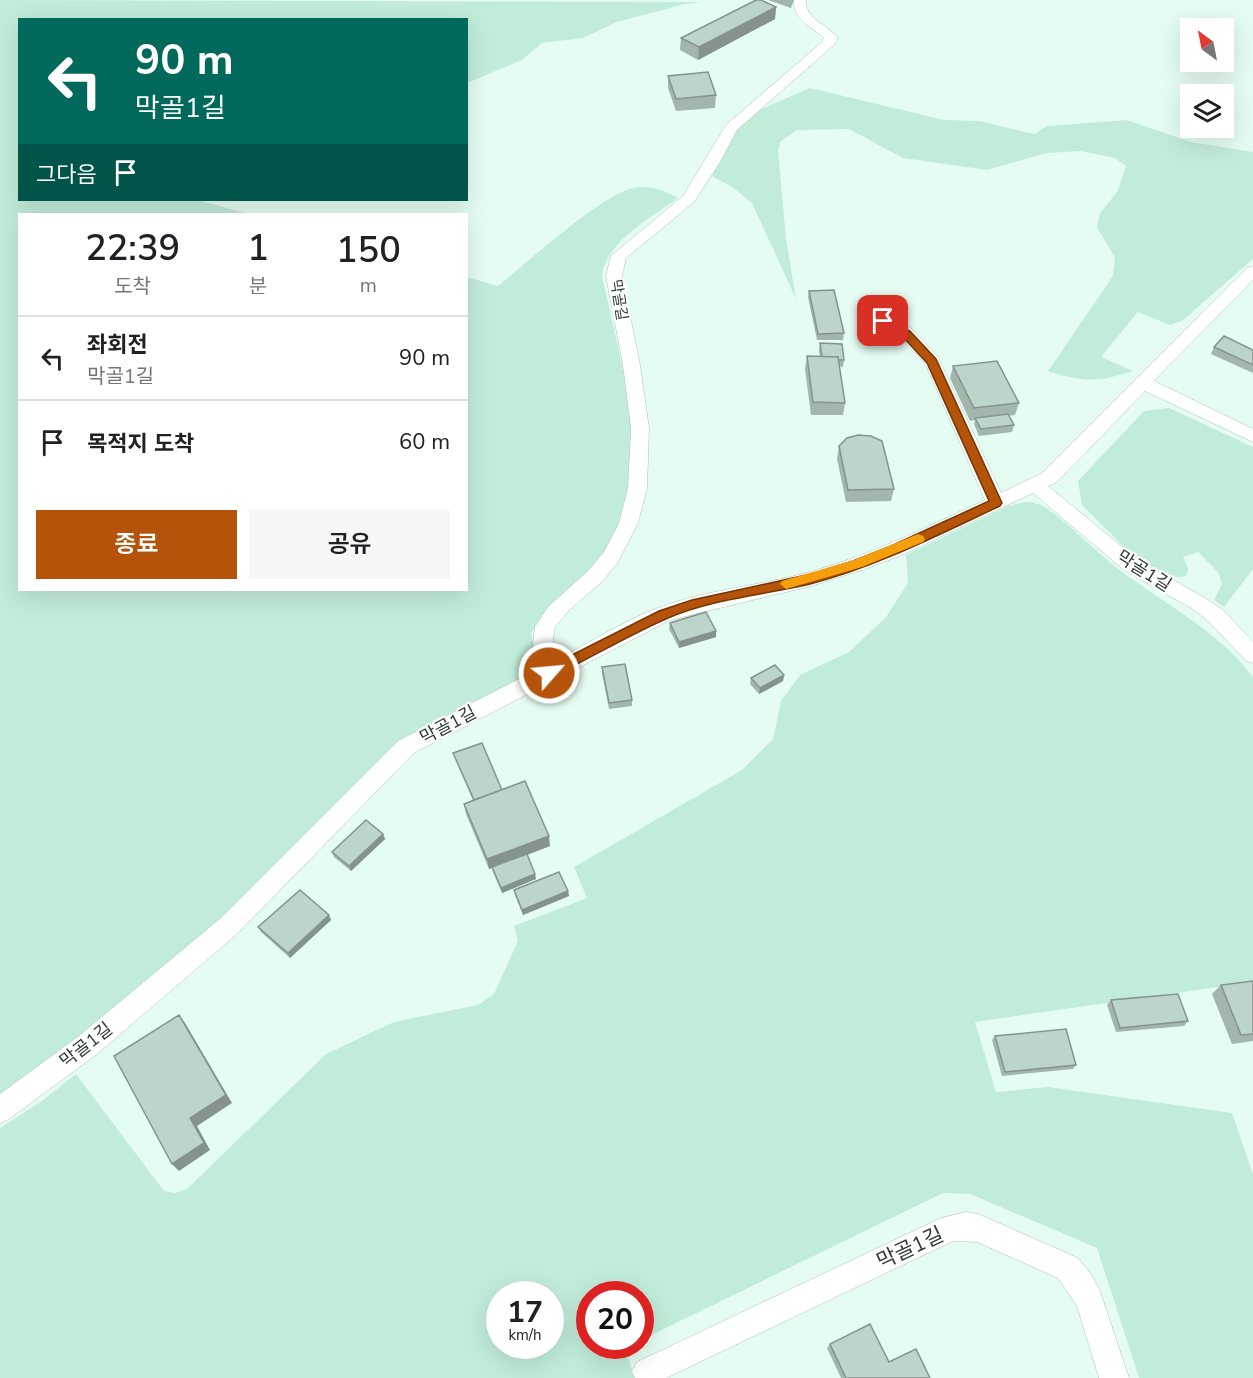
<!DOCTYPE html>
<html lang="ko">
<head>
<meta charset="utf-8">
<style>
	body { margin:0; font-family:"Nunito Sans","Noto Sans KR",sans-serif; background:#f6f6f6; color:#202124; height:100vh; display:flex; flex-direction:column; font-size:22px; white-space:nowrap }
	* { box-sizing:border-box; margin:0 }
	p { font-size:20px; color:#757577 }
	.icon { flex:none; width:33px; height:33px; fill:none; stroke:currentColor; stroke-width:2; stroke-linecap:round; stroke-linejoin:round }
	.map { position:relative; flex:1; overflow:hidden }
	.panel { position:absolute; left:18px; top:213px; width:450px; height:378px; display:flex; flex-direction:column; background:#fff; border-radius:0px; box-shadow:0 6px 24px #0002 }
	.panel>* { flex:none }
	.hud { position:absolute; left:18px; top:18px; width:450px; height:183px; border-radius:0px; box-shadow:0 6px 24px #0002; background:#00695c; color:#fff; overflow:hidden }
	.needle { width:39px; rotate:328deg }
	.tools { position:absolute; left:1180px; top:18px; display:grid; gap:12px }
	.tools a { display:grid; place-items:center; width:54px; height:54px; border-radius:0px; background:#fff; box-shadow:0 6px 24px #0002; font-size:30px }
	.speed { position:absolute; left:486px; top:1281px; display:flex; gap:12px; font-size:30px; font-weight:700; text-align:center }
	.speed>* { display:grid; place-content:center; width:78px; height:78px; border-radius:50%; background:#fff; box-shadow:0 6px 24px #0002; line-height:1 }
	.speed small { font-size:15px; font-weight:400 }
	.speed .limit { border:9px solid #d22; background:#fff; color:#111 }
	.pin { position:absolute; display:grid; place-items:center; width:51px; height:51px; color:#fff; margin:-26px; border-radius:12px; box-shadow:0 3px 9px #0006 }
	.me { position:absolute; width:66px; margin:-33px; rotate:63deg; stroke-linejoin:round; filter:drop-shadow(0 0 4px #0008) }
	.turn { display:flex; align-items:center; gap:21px; height:126px; padding:0 18px; font-size:27px }
	.turn .icon { width:78px; height:78px; stroke-width:2.5 }
	.turn b { display:block; font-size:42px; line-height:51px }
	.then { display:flex; align-items:center; height:57px; padding:0 18px; background:#0003; gap:12px; font-size:22px }
	.eta { display:flex; justify-content:space-evenly; align-items:center; height:102px; text-align:center }
	.eta b { font-size:36px; font-weight:600; line-height:42px }
	.button { display:flex; gap:12px; margin-top:auto; padding:12px 18px }
	.button a { flex:1; height:69px; border-radius:0px; background:#b45309; color:#fff; font-size:24px; font-weight:600; line-height:69px; text-align:center }
	.button a+a { background:#f6f6f6; color:#202124 }
	ul { padding:0; list-style:none }
	li { display:flex; align-items:center; gap:18px; height:84px; padding:0 18px; border-top:2px solid #e0e0e0 }
	li div { flex:1 }
	li b { display:block; font-size:22px }
	li em { font-style:normal }
	.map>svg:first-child { display:block }
	.green { fill:#c2ecda; fill-rule:evenodd }
	.lines { fill:none; stroke-linecap:round; stroke-linejoin:round }
	.service-casing { stroke:#acc2b9; stroke-width:1 }
	.service { fill:#fff; fill-rule:evenodd }
	.wall { fill:#a3b6ae }
	.shaded-wall { fill:#84948d }
	.building { fill:#bdd4ca; stroke:#84948d; stroke-width:1.5 }
	.route { fill:#b45309; stroke:#753606; stroke-width:1.5 }
	.slow { fill:#f59e0b }
	.labels { text-anchor:middle; stroke-width:4.5; stroke-linejoin:round; paint-order:stroke }
	.far-street-label { font-size:15px; fill:#2f3834; stroke:#fff }
	.street-label { font-size:18px; fill:#2f3834; stroke:#fff }
	.near-street-label { font-size:21px; fill:#2f3834; stroke:#fff }
</style>
</head>
<body>
<div class="map">
<svg width="1253" height="1378" viewBox="0 0 1253 1378">
	<rect width="100%" height="100%" fill="#e5fcf2"/>
	<!-- green -->
	<g class="green">
		<path d="M0 0 703 2 685 4 617 22 583 38 542 43 522 60 467 83 466 20H20V200H197L249 214H20V590H466L467 277 498 286C527 263 602 194 633 188 649 185 664 190 678 198 651 218 607 241 602 275 618 352 652 457 616 532 611 543 603 553 596 563 578 589 549 605 531 633L540 671 402 741 225 920 0 1100Z"/>
		<path d="M810 88 944 120 979 121 1034 134 1047 126 1127 120 1191 142 1253 152V259L1182 321 1170 325 1138 312 1101 357 1133 371C1098 382 1084 383 1048 371L1113 276 1115 258 1097 227 1100 213 1117 192 1126 166 1115 158 1080 151 1047 153 987 170 903 158 849 129 797 130 780 142 778 151 786 239 796 299 752 203 732 187 712 176 733 131 759 110Z"/>
		<path d="M1169 408 1253 447V569L1224 607 1214 600 1222 584 1218 572 1198 552 1183 557 1188 568 1187 575 1181 577 1171 576 1136 559 1082 505 1078 481 1144 411Z"/>
		<path d="M1024 502C1032 502 1039 503 1046 508 1069 523 1094 550 1116 567 1162 603 1218 630 1253 677V982L975 1022 996 1092 1048 1087 1232 1113 1253 1174V1378H1139L1097 1248 970 1194 943 1193 641 1340 640 1294H590V1346H629L625 1348 635 1378H0V1128L42 1101 76 1074 164 1191 175 1193 187 1189 326 1054 394 1022 478 1005 494 994 518 941 514 926 587 898 574 867 742 770 773 739 781 701 800 675 849 652 886 617 908 583 906 555 1008 506ZM500 1294H550V1346H500Z"/>
	</g>
	<g class="lines">
		<!-- service casing -->
		<g class="service-casing">
			<g id="service">
				<path d="M794 0H806C805 19 828 25 838 38L835 44 737 130 720 162 694 202 626 258 622 276 640 365 649 428 647 488 638 523 618 562 603 581 569 610 555 627 553 638 556 660C589 643 623 621 658 608 707 589 762 586 813 571 873 554 929 526 985 500L925 363 900 337 877 325 875 321 877 317H889L912 329 938 357 1001 493 1042 473 1247 268 1253 266V280L1154 381 1253 429V442L1145 391 1056 483 1048 486 1138 560 1205 598 1223 610 1253 642V663L1246 661 1209 622 1191 608 1124 570 1033 493 902 555 865 569 811 586 670 620 414 753 237 934 97 1054 9 1119 0 1123V1094L79 1036 221 918 398 741 538 669 533 644 535 627 548 607 589 570 604 552 619 523 628 488 631 428 623 365 606 276 611 256 683 196 726 125 822 42 824 38C812 27 792 19 794 0Z"/>
				<path d="M966 1212 978 1214 1078 1258 1091 1274 1100 1291 1129 1378H1099L1077 1306 1058 1278 977 1242 953 1241 666 1378H635L632 1372 637 1362 941 1218Z"/>
			</g>
		</g>
		<!-- service -->
		<use href="#service" class="service"/>
	</g>
	<!-- wall -->
	<g class="wall">
		<path d="M768 0H794L791 8Z"/>
		<path d="M776 7 775 19 698 60 680 50 681 38Z"/>
		<path d="M668 76 716 95 715 108 676 111 668 88Z"/>
		<path d="M809 291 844 333 843 340H817L808 297Z"/>
		<path d="M820 343 844 360 843 367 839 366 845 403 843 415H811L805 369 807 356 820 357 819 350Z"/>
		<path d="M1214 347 1253 350V373L1211 354Z"/>
		<path d="M953 366 1019 403 1015 415 1009 416 1014 425 1012 432 979 436 974 424 975 420 970 421 950 378Z"/>
		<path d="M839 446 894 489 891 501 846 502 837 459Z"/>
		<path d="M670 623 716 637 679 648 669 629Z"/>
		<path d="M602 667 632 700V706L609 709 602 673Z"/>
		<path d="M784 675 783 681 759 694 750 684 751 678Z"/>
		<path d="M453 753 502 790 550 846 527 855 536 879 502 893 493 872 492 868 489 869 466 814 464 804 473 800 455 758Z"/>
		<path d="M383 834 385 839 351 871 334 857 332 852Z"/>
		<path d="M514 890 568 891 569 896 523 915 515 895Z"/>
		<path d="M329 915 331 920 290 958 261 932 258 927Z"/>
		<path d="M1253 981V1041L1232 1044 1212 994 1221 985Z"/>
		<path d="M1111 1000 1188 1021 1184 1026 1116 1032 1107 1005Z"/>
		<path d="M995 1036 1076 1065 1073 1069 1002 1076 992 1040Z"/>
		<path d="M830 1344 889 1362 930 1378H841L827 1348Z"/>
	</g>
	<!-- shaded-wall -->
	<g class="shaded-wall">
		<path d="M776 7 775 19 698 60 699 47Z"/>
		<path d="M716 631V637L679 648V642Z"/>
		<path d="M784 675 783 681 759 694 760 688Z"/>
		<path d="M383 834 385 839 351 871 349 866Z"/>
		<path d="M549 836 550 846 489 869 487 859Z"/>
		<path d="M535 874 536 879 502 893 501 888Z"/>
		<path d="M568 891 569 896 523 915 522 910Z"/>
		<path d="M329 915 331 920 290 958 288 953Z"/>
		<path d="M179 1015 185 1023 232 1103 197 1126 210 1150 179 1171 172 1164 190 1118Z"/>
	</g>
	<!-- building -->
	<g class="building">
		<path d="M756 0H761L776 7 699 47 681 38Z"/>
		<path d="M708 72 716 95 676 99 668 76Z"/>
		<path d="M834 290 844 333 818 334 809 291Z"/>
		<path d="M1224 336 1253 350V365L1214 347Z"/>
		<path d="M820 343 842 344 844 360H838V357H822Z"/>
		<path d="M807 356 838 357 845 403 813 402Z"/>
		<path d="M997 361 1019 403 974 408 953 366Z"/>
		<path d="M1008 414 1014 425 981 429 975 418Z"/>
		<path d="M858 435 871 436 882 441 894 489 848 490 839 446 847 438Z"/>
		<path d="M706 612 716 631 679 642 670 623Z"/>
		<path d="M625 664 632 700 609 703 602 667Z"/>
		<path d="M775 665 784 675 760 688 751 678Z"/>
		<path d="M482 743 502 790 474 800 453 753Z"/>
		<path d="M525 781 549 836 487 859 464 804Z"/>
		<path d="M366 820 383 834 349 866 332 852Z"/>
		<path d="M527 854 535 874 501 888 492 867Z"/>
		<path d="M559 872 568 891 522 910 514 890Z"/>
		<path d="M300 890 329 915 288 953 258 927Z"/>
		<path d="M1253 981V1034L1241 1035 1221 985Z"/>
		<path d="M1178 994 1188 1021 1120 1028 1111 1000Z"/>
		<path d="M179 1015 226 1095 190 1118 204 1143 172 1164 114 1056Z"/>
		<path d="M1066 1029 1076 1065 1005 1072 995 1036Z"/>
		<path d="M870 1324 889 1362 916 1349 930 1378H846L830 1344Z"/>
	</g>
	<!-- route -->
	<path class="route" d="M883 318 910 331 936 359 1002 503 1000 506C938 535 876 567 810 584 763 595 712 599 668 618 629 635 592 657 554 676H544L542 673 544 669 659 611 692 600 811 574 853 561 891 546 989 501 927 363 902 336 879 324V319Z"/>
	<!-- slow -->
	<path class="slow" d="M918 534 923 536 925 539 923 542 862 567 786 589 780 584 782 581 854 560Z"/>
	<g class="labels">
		<!-- far-street labels -->
		<g class="far-street-label">
			<text transform="translate(619 300) rotate(81)" y="5">막골길</text>
		</g>
		<!-- street labels -->
		<g class="street-label">
			<text transform="translate(1144 571) rotate(32)" y="6">막골1길</text>
			<text transform="translate(448 725) rotate(-28)" y="6">막골1길</text>
			<text transform="translate(86 1045) rotate(-38)" y="6">막골1길</text>
		</g>
		<!-- near-street labels -->
		<g class="near-street-label">
			<text transform="translate(910 1248) rotate(-25)" y="7">막골1길</text>
		</g>
	</g>
</svg>
<div class="tools">
<a><svg class="needle" viewBox="-14 -14 28 28"><path d="M0-13l5 13h-10z" fill="#e53935"/><path d="M0 13l5-13h-10z" fill="#757577"/></svg></a>
<a><svg class="icon" aria-label="layers" viewBox="0 0 24 24"><path d="M12 4l9 5-9 5-9-5zM3 14l9 5 9-5"/></svg></a>
</div>
<div class="speed"><div>17<small>km/h</small></div><div class="limit">20</div></div>
<div class="pin" style="left:883px;top:321px;background:#d93025"><svg class="icon" aria-label="arrive" viewBox="0 0 24 24"><path d="M6 21V4h12l-3 4 3 4H6"/></svg></div>
<svg class="me" style="left:549px;top:673px" viewBox="-20 -20 40 40"><circle r="17" fill="#b45309" stroke="#fff" stroke-width="3"/><path d="M0-11L8 9 0 5-8 9z" fill="#fff"/></svg>
<div class="hud">
<div class="turn"><svg class="icon" aria-label="left" viewBox="0 0 24 24"><path d="M17 20v-9H6M10 6l-5 5 5 5"/></svg><div><b>90 m</b>막골1길</div></div>
<div class="then">그다음<svg class="icon" aria-label="arrive" viewBox="0 0 24 24"><path d="M6 21V4h12l-3 4 3 4H6"/></svg></div>
</div>
<section class="panel">
<div class="eta">
<div><b>22:39</b><p>도착</p></div>
<div><b>1</b><p>분</p></div>
<div><b>150</b><p>m</p></div>
</div>
<ul>
<li><svg class="icon" aria-label="left" viewBox="0 0 24 24"><path d="M17 20v-9H6M10 6l-5 5 5 5"/></svg><div><b>좌회전</b><p>막골1길</p></div><em>90 m</em></li>
<li><svg class="icon" aria-label="arrive" viewBox="0 0 24 24"><path d="M6 21V4h12l-3 4 3 4H6"/></svg><div><b>목적지 도착</b></div><em>60 m</em></li>
</ul>
<div class="button"><a>종료</a><a>공유</a></div>
</section>
</div>
</body>
</html>
